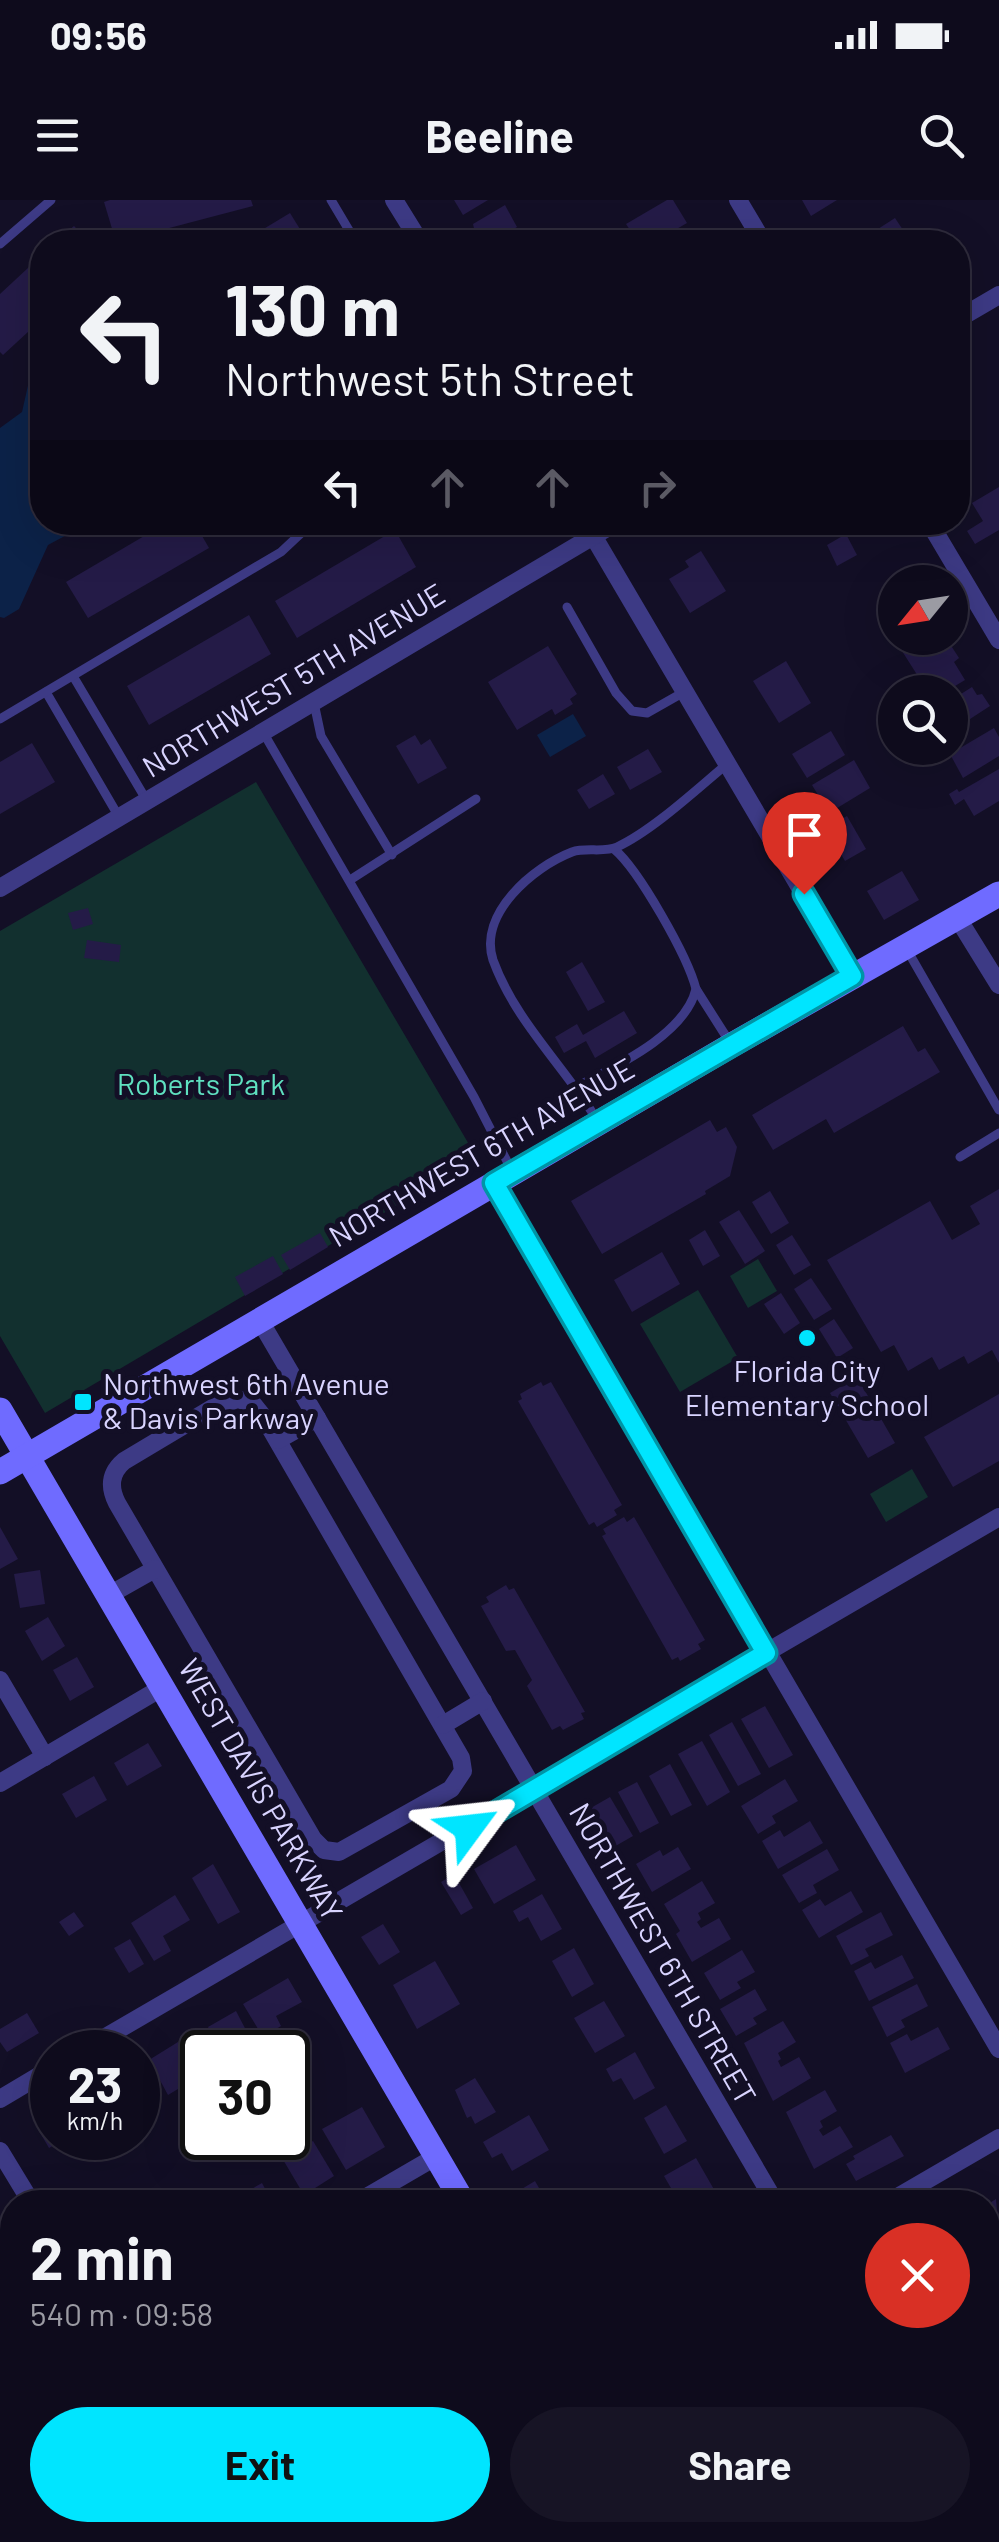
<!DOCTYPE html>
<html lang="en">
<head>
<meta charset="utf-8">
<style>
	body { margin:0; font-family:Barlow,sans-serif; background:#171425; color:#f1f3f6; height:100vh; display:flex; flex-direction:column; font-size:38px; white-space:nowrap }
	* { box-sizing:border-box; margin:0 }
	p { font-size:32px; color:#9b9ba3 }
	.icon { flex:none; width:55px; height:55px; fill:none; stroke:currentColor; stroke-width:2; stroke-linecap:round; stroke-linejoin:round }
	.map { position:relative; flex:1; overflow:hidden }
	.details { position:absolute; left:0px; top:1990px; width:1000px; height:352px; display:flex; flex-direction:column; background:#0e0b1c; border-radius:40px 40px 0 0; box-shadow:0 10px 40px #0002,0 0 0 2px #2e2b3b }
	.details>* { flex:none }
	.top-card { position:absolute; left:30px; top:30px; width:940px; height:305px; border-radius:40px; box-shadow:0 10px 40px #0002,0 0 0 2px #2e2b3b; background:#0e0b1c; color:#f1f3f6; overflow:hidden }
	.needle { width:65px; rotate:240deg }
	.controls { position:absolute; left:878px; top:365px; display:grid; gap:20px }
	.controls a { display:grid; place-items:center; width:90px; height:90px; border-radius:50%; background:#0e0b1c; box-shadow:0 10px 40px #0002,0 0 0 2px #2e2b3b; font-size:50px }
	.speed { position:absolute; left:30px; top:1830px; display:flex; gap:20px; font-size:50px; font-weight:700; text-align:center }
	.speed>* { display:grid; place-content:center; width:130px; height:130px; border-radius:50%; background:#0e0b1c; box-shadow:0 10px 40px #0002,0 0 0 2px #2e2b3b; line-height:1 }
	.speed small { font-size:25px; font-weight:400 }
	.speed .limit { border:5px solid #111; border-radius:15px; background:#fff; color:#111 }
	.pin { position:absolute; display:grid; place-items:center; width:85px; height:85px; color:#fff; margin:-102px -42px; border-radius:50% 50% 50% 0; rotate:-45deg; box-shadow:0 0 10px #0007 }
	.pin .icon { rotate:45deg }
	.me { position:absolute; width:110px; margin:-55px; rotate:60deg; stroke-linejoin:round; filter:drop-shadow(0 0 8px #0008) }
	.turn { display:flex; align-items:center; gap:35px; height:210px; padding:0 30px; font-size:45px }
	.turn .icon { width:130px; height:130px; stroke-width:2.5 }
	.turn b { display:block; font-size:70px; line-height:85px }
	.lanes { display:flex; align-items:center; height:95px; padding:0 30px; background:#0003; justify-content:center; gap:50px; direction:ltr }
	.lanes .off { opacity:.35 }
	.round { display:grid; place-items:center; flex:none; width:105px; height:105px; border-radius:52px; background:#171425 }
	.head { display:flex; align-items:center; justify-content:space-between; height:170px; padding:0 30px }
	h1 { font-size:60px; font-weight:700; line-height:75px }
	.action { display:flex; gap:20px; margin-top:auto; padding:20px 30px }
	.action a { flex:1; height:115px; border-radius:60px; background:#00e5ff; color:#111; font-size:40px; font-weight:700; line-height:115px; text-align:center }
	.action a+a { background:#171425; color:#f1f3f6 }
	.status { display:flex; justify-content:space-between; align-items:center; height:70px; padding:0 50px; background:#0e0b1c; direction:ltr }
	.status svg { height:28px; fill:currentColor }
	header { display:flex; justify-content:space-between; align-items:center; height:130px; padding:0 30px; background:#0e0b1c; font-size:45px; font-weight:700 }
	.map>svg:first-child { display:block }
	.green { fill:#12302f }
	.water { fill:#0c2248 }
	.building { fill:#241b47 }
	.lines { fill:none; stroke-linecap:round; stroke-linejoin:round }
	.lane { stroke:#3d3a85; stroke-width:9 }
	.street { stroke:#3d3a85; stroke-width:18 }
	.secondary { stroke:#6f6bff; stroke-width:25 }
	.route-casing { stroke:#0095a6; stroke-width:25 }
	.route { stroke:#00e5ff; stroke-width:18 }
	.poi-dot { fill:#00e5ff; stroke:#130f26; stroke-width:4 }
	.labels { text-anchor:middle; stroke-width:10; stroke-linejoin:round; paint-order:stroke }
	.street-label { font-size:30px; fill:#d9d4ff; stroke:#130f26 }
	.park-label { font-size:30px; fill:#5fe0c0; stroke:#130f26 }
	.poi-label { font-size:30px; fill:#d9d4ff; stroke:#130f26 }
</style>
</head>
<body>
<div class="status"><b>09:56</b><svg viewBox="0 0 49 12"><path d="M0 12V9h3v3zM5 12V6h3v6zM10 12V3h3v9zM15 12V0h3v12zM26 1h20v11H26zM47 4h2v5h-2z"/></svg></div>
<header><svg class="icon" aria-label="menu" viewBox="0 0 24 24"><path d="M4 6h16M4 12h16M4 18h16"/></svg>Beeline<svg class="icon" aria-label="search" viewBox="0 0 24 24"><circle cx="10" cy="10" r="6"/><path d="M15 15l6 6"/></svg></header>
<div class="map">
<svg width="999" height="2342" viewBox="0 0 999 2342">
	<rect width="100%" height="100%" fill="#130f26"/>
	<!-- green -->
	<g class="green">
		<path d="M256 582 477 958 45 1213 0 1136V731Z"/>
		<path d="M758 1059 777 1091 748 1108 730 1076Z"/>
		<path d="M698 1090 738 1158 680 1192 640 1124Z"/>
		<path d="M912 1269 928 1297 886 1322 870 1294Z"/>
	</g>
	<!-- water -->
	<g class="water">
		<path d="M42 167V322L89 323 48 345 19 409 4 418 0 417V228L22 212 29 181Z"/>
		<path d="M573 514 586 536 550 557 537 535Z"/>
	</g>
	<!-- building -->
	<g class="building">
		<path d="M110 0H251L253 6 116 42 104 2Z"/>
		<path d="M454 0H488L463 15Z"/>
		<path d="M667 0H673L687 23 654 42H638L626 24Z"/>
		<path d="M802 0H837L811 16Z"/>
		<path d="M505 5 517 27 491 42H477L473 24Z"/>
		<path d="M290 13 308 42H256L252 36Z"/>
		<path d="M895 18 911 42H867L864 38Z"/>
		<path d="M74 26 89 42H56Z"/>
		<path d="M42 55V119L3 155 0 152V94Z"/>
		<path d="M999 287V330L975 344 967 331 983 321 972 303Z"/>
		<path d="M168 322H194L209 348 88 418 66 382Z"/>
		<path d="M395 330 416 367 297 438 275 401Z"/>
		<path d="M846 334 857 355 837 366 827 345Z"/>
		<path d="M701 351 726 391 690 413 669 379 689 367 685 361Z"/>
		<path d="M249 415 271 454 149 525 127 486Z"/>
		<path d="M924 438H938L944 447 950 444 959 458 954 462 965 480 945 492H928L902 451Z"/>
		<path d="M548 446 577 494 570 499 573 504 555 515 552 509 517 530 488 482Z"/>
		<path d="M786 461 811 503 779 523 753 481Z"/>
		<path d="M972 487 977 495 982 494 990 506 950 532V501Z"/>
		<path d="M994 528 999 537V556L963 578 950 554Z"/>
		<path d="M831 531 845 555 807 578 792 554Z"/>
		<path d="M415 535 421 545 430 539 447 568 418 584 396 546Z"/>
		<path d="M32 543 55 582 0 614V562Z"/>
		<path d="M648 549 662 572 630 590 617 567Z"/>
		<path d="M854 560 870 588 829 613 812 585Z"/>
		<path d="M999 569V601L974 616 964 599 955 605 949 594 957 589 959 592Z"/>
		<path d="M603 574 615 594 589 609 577 590Z"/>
		<path d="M847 616 866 649 845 661 826 628Z"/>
		<path d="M902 671 919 700 884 720 867 691Z"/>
		<path d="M88 708 93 724 73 730 68 713Z"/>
		<path d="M87 740 121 745 119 762 84 758Z"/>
		<path d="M582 762 605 802 588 811 566 772Z"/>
		<path d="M624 811 637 833 595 858 586 841 564 853 555 837 577 824 583 835Z"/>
		<path d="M903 826 918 852 925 848 940 872 834 933 826 919 773 950 752 915Z"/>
		<path d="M710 920 717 932 726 927 737 947 730 976 705 991 706 994 602 1054 571 1001Z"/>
		<path d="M999 989V1163L992 1150 968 1164 964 1156 939 1170 932 1157 908 1171 894 1145 881 1152 827 1060 930 1001 952 1040 980 1024 970 1006Z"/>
		<path d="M770 991 789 1023 771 1034 752 1002Z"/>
		<path d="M739 1010 765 1051 745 1064 719 1022Z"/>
		<path d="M705 1030 720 1056 703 1066 689 1040Z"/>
		<path d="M320 1033 328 1047 290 1070 281 1055Z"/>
		<path d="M792 1035 811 1065 794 1075 776 1045Z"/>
		<path d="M662 1052 680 1084 632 1112 614 1080Z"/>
		<path d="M273 1056 283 1074 245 1096 235 1077Z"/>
		<path d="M811 1078 832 1109 814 1120 794 1089Z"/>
		<path d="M781 1093 800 1123 784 1134 764 1104Z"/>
		<path d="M834 1119 853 1148 837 1158 819 1129Z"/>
		<path d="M857 1177 895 1243 868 1258 830 1193Z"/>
		<path d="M541 1182 543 1186 551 1182 622 1305 614 1310 617 1315 597 1327 594 1322 589 1325 518 1201 522 1199 520 1194Z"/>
		<path d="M999 1194V1261L953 1287 924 1237Z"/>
		<path d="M624 1317 627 1322 634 1317 705 1440 698 1444 701 1449 680 1461 678 1457 672 1460 602 1336 606 1334 603 1329Z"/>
		<path d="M0 1327 18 1359 0 1369Z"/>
		<path d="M40 1370 45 1404 20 1408 14 1374Z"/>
		<path d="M506 1385 509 1390 514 1388 585 1512 581 1513 584 1519 563 1530 560 1526 552 1530 527 1486 532 1480 515 1450 506 1451 481 1406 489 1402 486 1397Z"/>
		<path d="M48 1417 65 1446 42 1461 25 1431Z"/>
		<path d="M77 1457 94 1487 70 1501 53 1470Z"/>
		<path d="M765 1506 793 1555 769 1568 741 1519Z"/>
		<path d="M732 1522 761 1574 738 1586 709 1535Z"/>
		<path d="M702 1541 730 1592 707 1606 678 1554Z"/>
		<path d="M148 1543 162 1566 127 1586 114 1563Z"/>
		<path d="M670 1564 692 1605 671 1616 649 1576Z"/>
		<path d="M94 1576 107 1600 76 1618 62 1594Z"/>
		<path d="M785 1579 798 1601 772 1616 776 1623 758 1634 741 1606Z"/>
		<path d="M637 1582 659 1623 640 1633 618 1592Z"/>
		<path d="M610 1597 633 1636 612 1648 589 1609Z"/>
		<path d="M810 1621 823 1643 778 1669 762 1641 780 1630 784 1637Z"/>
		<path d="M516 1645 536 1680 494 1704 474 1669Z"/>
		<path d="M678 1647 691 1669 652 1692 636 1664 660 1650 663 1656Z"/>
		<path d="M827 1649 839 1670 813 1685 817 1693 799 1703 782 1675Z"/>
		<path d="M213 1664 240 1712 218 1724 192 1678Z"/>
		<path d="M454 1674 473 1708 461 1715 441 1682Z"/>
		<path d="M702 1681 715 1703 698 1713 701 1719 697 1722 701 1728 719 1718 731 1739 692 1762 676 1734 680 1731 664 1704Z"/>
		<path d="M851 1691 863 1712 819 1738 802 1710 820 1699 825 1706Z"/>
		<path d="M542 1694 562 1729 541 1741 528 1717 519 1722 513 1711Z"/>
		<path d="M175 1695 190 1720 163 1736 171 1751 154 1761 131 1723Z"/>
		<path d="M74 1712 84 1726 69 1736 59 1722Z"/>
		<path d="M881 1712 893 1735 865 1749 869 1756 851 1765 836 1736Z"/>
		<path d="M383 1724 400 1752 379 1765 361 1737Z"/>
		<path d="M130 1739 144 1764 129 1773 114 1748Z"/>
		<path d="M574 1748 594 1784 572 1797 552 1761Z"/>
		<path d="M742 1750 755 1772 737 1782 741 1788 720 1800 704 1773Z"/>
		<path d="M902 1755 914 1778 869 1801 854 1771 871 1762 875 1769Z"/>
		<path d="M435 1761 460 1804 417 1829 393 1785Z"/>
		<path d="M288 1778 302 1802 276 1816 281 1826 263 1837 243 1804Z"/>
		<path d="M917 1784 928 1806 901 1820 905 1827 887 1837 872 1807Z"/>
		<path d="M755 1789 767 1810 753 1818 757 1824 736 1836 720 1809Z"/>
		<path d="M604 1801 625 1836 595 1853 574 1818Z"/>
		<path d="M236 1811 248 1834 220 1851 208 1827Z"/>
		<path d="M27 1813 39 1833 7 1852 0 1842V1829Z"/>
		<path d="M783 1821 796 1842 778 1853 781 1859 778 1861 781 1867 799 1857 811 1878 773 1901 744 1843Z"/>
		<path d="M938 1827 950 1849 905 1873 890 1843 907 1834 911 1841Z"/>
		<path d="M178 1842 202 1881V1886L188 1895 183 1886 168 1895 149 1860Z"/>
		<path d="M635 1852 655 1888 634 1900 621 1878 613 1882 606 1869Z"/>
		<path d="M475 1878 496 1912 475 1924 471 1916 467 1918 455 1890Z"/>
		<path d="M825 1890 837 1911 820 1921 823 1927 819 1930 823 1936 840 1926 853 1947 814 1969 786 1912Z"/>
		<path d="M666 1905 687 1941 664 1954 644 1918Z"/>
		<path d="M362 1907 385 1947 346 1970 322 1929Z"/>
		<path d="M52 1914V1938H67L49 1948 35 1924Z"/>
		<path d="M529 1915 549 1950 512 1971 502 1953 492 1958 483 1942Z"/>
		<path d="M891 1935 904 1956 856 1981 846 1964 855 1959 853 1956Z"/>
		<path d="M313 1941 334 1976 304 1995 282 1958Z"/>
		<path d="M696 1958 716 1993 700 2002H679L664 1976Z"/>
		<path d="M535 1981 547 2002H520L515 1993Z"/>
		<path d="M262 1983 272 2002H229Z"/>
		<path d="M996 1999 999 2035 988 2041V2004Z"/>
		<path d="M12 2041V2149L0 2127V2049Z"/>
		<path d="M999 2107V2137L988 2144V2114Z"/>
		<path d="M999 2226V2258L991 2263 988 2256V2233Z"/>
		<path d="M109 2330H164L169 2338 176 2334 181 2342H116Z"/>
		<path d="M429 2330H457L464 2342H429L424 2333Z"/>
		<path d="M708 2330H738L745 2342H715Z"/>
		<path d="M832 2330H852L859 2342H829L825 2334Z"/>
		<path d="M939 2330H968L975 2342H946Z"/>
	</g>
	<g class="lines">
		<!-- lane -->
		<g class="lane">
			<path d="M331 0 356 42"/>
			<path d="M0 44 51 0"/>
			<path d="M567 407 616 493 632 511 647 513 684 492"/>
			<path d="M73 476 147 601"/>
			<path d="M46 492 119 617"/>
			<path d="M314 503 321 536 392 655"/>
			<path d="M0 519 281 352 313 322"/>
			<path d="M263 532 474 897 511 969"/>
			<path d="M350 680 476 599"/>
			<path d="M906 748 999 910"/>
			<path d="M696 789 729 841"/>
			<path d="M576 887C614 867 685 835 696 789 688 757 639 670 614 649"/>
			<path d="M597 920C565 867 515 821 493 760 478 714 533 667 572 652 586 647 604 653 617 647 652 631 697 589 727 564"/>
			<path d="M960 957 999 933"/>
			<path d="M0 2226 12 2247"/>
			<path d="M62 2330 69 2342"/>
		</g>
		<!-- street -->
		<g class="street">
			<path d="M394 0 420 42"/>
			<path d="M738 0 763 42"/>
			<path d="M958 119 999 95"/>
			<path d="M585 322 852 776"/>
			<path d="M929 322 999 440"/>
			<path d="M0 688 617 322"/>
			<path d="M957 717 999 785"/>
			<path d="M494 983 999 1849"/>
			<path d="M259 1119 775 2002"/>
			<path d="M238 1199 253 1204 265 1219 461 1558 463 1571 451 1589 339 1652 324 1650 313 1639 117 1303C109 1287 110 1273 124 1261L216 1206Z"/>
			<path d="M278 1240 317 1218"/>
			<path d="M109 1395 155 1369"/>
			<path d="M0 1480 45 1557"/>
			<path d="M443 1525 483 1501"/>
			<path d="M0 1583 163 1487"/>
			<path d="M80 1852 999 1317"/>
			<path d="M0 1899 52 1868"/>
			<path d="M0 1951 31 2002"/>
			<path d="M358 2002 437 1956"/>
			<path d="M889 2002 999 1938"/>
			<path d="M988 2187 999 2180"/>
			<path d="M228 2330 235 2342"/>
			<path d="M895 2330 902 2342"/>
			<path d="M305 2342 326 2330"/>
		</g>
		<!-- secondary -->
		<g class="secondary">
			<path d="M0 1210 463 2002"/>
			<path d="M0 1272 732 845 999 694"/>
			<path d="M656 2330 663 2342"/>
		</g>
	</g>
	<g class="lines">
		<!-- route casing -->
		<g class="route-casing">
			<path id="route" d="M469 1628 766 1453 494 983 852 776 804 694"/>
		</g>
		<!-- route -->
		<use href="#route" class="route"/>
	</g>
	<!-- markers -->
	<g class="poi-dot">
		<circle cx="807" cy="1138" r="10"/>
		<rect x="73" y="1192" width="20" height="20" rx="5"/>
	</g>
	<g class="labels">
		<!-- street labels -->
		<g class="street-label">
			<text transform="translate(294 481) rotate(-31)" y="10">NORTHWEST 5TH AVENUE</text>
			<text transform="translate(482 953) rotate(-30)" y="10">NORTHWEST 6TH AVENUE</text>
			<text transform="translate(260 1590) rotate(60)" y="10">WEST DAVIS PARKWAY</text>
			<text transform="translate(662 1754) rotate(60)" y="10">NORTHWEST 6TH STREET</text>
		</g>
		<!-- park labels -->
		<g class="park-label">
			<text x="201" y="895">Roberts Park</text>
		</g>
		<!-- poi labels -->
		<g class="poi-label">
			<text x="807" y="1182">Florida City<tspan x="807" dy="34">Elementary School</tspan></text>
			<text x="103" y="1195" text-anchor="start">Northwest 6th Avenue<tspan x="103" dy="34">&amp; Davis Parkway</tspan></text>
		</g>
	</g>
</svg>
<div class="controls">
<a><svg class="needle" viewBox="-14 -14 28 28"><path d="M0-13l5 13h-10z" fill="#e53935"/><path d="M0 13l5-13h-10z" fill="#9b9ba3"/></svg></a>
<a><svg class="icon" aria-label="search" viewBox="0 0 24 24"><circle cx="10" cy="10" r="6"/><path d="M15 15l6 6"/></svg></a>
</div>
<div class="speed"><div>23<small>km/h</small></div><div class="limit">30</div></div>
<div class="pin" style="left:804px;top:694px;background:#d93025"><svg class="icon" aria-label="arrive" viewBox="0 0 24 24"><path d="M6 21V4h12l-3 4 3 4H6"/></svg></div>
<svg class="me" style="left:469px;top:1628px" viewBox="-20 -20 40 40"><path d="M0-17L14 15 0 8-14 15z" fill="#00e5ff" stroke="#fff" stroke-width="4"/></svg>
<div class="top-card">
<div class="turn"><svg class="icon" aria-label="left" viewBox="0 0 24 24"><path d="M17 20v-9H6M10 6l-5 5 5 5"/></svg><div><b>130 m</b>Northwest 5th Street</div></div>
<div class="lanes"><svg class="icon" aria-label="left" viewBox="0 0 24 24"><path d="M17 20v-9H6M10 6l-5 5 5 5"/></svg><svg class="icon off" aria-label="ahead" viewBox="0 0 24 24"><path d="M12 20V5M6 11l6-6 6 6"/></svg><svg class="icon off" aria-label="ahead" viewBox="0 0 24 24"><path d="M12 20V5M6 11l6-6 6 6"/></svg><svg class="icon off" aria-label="right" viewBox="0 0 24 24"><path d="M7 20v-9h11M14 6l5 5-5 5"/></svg></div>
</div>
<section class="details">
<div class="head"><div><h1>2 min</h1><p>540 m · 09:58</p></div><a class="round" style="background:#d93025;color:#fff"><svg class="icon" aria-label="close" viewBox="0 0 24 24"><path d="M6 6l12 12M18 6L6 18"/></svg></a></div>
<div class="action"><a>Exit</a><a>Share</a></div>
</section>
</div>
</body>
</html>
